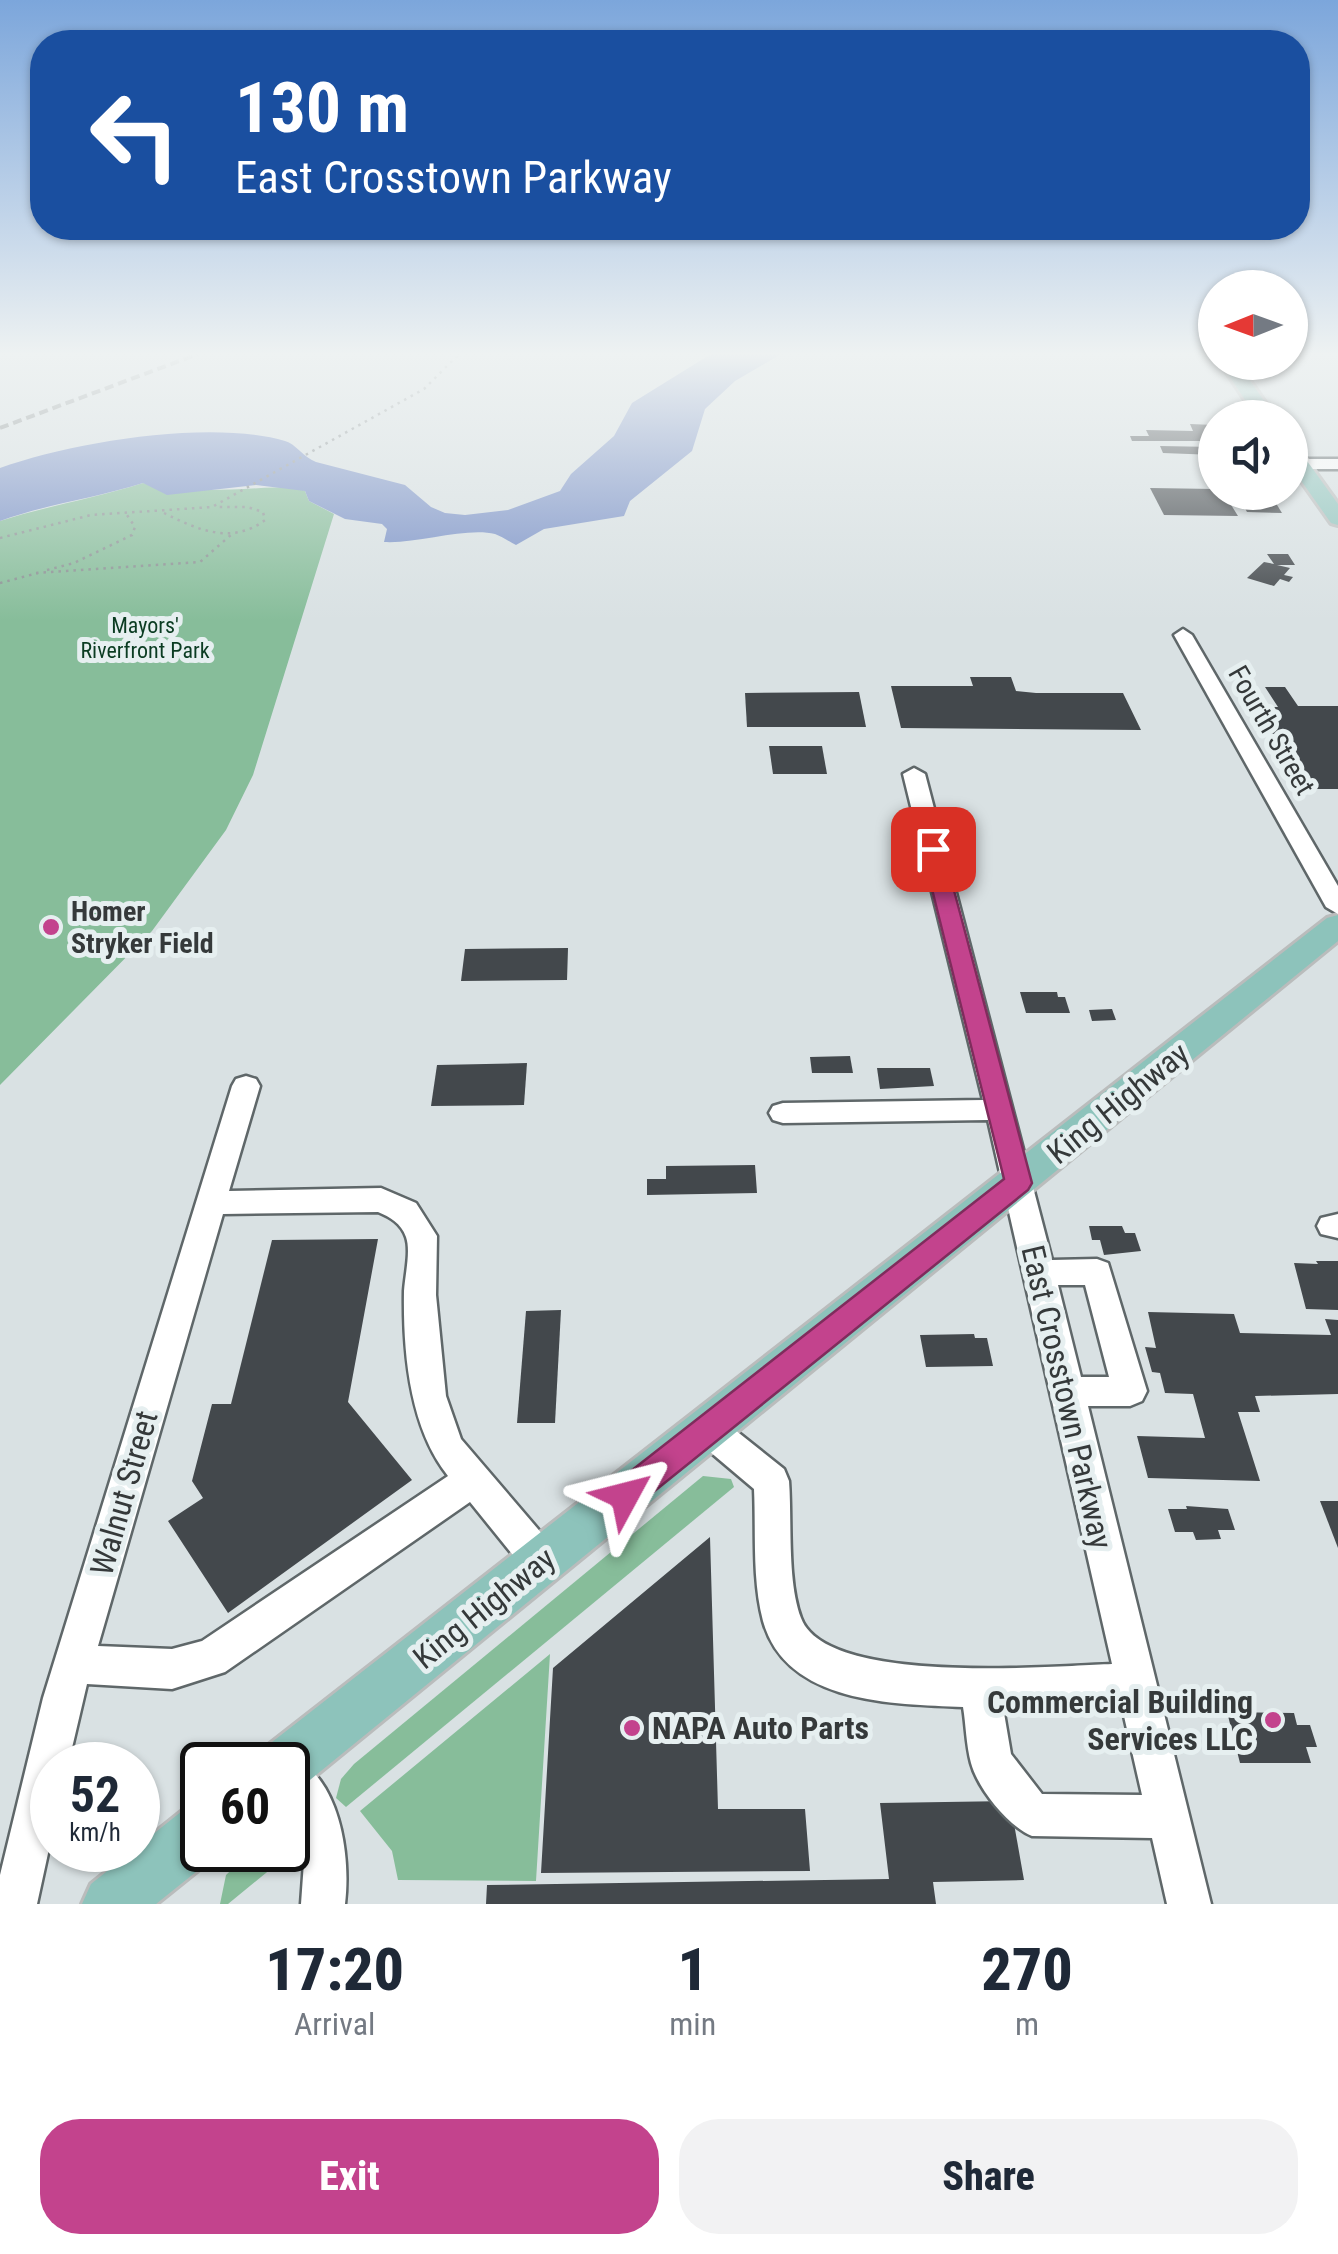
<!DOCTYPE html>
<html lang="en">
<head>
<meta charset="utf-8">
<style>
	body { margin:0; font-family:"Roboto Condensed",sans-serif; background:#f2f2f3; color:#1f2937; height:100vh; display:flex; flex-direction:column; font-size:38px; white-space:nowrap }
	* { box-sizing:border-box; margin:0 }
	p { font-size:32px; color:#747a83 }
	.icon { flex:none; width:55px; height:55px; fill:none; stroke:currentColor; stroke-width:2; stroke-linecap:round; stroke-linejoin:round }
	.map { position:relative; height:1904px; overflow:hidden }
	.sheet { display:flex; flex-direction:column; background:#fff; flex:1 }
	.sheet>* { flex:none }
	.banner { position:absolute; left:30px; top:30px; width:1280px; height:210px; border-radius:40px; box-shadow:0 2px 8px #0004; background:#1a4fa0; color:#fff; overflow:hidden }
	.needle { width:65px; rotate:269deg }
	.controls { position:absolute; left:1198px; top:270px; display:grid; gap:20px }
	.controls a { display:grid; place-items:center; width:110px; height:110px; border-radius:50%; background:#fff; box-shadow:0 2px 8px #0004; font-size:50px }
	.speed { position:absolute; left:30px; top:1742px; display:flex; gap:20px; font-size:50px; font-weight:700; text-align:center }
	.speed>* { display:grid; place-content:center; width:130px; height:130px; border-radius:50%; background:#fff; box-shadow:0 2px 8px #0004; line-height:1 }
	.speed small { font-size:25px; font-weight:400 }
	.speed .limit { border:5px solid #111; border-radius:15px; background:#fff; color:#111 }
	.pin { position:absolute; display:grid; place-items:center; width:85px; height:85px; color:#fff; margin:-42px; border-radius:20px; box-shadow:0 5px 15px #0006 }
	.me { position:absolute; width:110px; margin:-55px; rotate:52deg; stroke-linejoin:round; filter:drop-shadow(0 0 8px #0008) }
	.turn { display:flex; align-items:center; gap:35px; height:210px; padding:0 40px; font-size:45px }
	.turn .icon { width:130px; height:130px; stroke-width:2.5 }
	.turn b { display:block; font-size:70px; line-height:85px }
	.eta { display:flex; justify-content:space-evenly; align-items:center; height:170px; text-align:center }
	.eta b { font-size:60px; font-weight:800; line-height:70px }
	.action { display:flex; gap:20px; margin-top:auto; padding:20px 40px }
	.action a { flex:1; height:115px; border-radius:40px; background:#c3438d; color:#fff; font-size:40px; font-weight:800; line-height:115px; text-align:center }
	.action a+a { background:#f2f2f3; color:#1f2937 }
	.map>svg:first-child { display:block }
	.green { fill:#87bd9a }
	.water { fill:#7a91c7 }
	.building { fill:#43484c }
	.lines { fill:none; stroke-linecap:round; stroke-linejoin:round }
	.minor-casing { stroke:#5f6769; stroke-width:5 }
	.major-casing { stroke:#babcbc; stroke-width:6 }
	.path { stroke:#8a9092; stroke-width:2.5; stroke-dasharray:2.5 5; stroke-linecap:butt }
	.minor { fill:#fff; fill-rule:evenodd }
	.major { fill:#8dc3bb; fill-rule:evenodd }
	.rail { stroke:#83898a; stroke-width:4; stroke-dasharray:9 5; stroke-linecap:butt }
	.route { fill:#c3438d; stroke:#7f2c5c; stroke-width:2.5 }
	.poi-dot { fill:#c3438d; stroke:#e6eff0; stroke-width:4 }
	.labels { text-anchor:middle; stroke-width:10; stroke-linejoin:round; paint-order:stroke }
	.far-park-label { font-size:22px; fill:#0b3c22; stroke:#e6eff0 }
	.street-label { font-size:28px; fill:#35393a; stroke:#e6eff0 }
	.poi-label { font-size:28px; font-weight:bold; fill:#35393a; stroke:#e6eff0; text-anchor:start }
	.near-street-label { font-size:32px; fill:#35393a; stroke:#e6eff0 }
	.near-poi-label { font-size:32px; font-weight:bold; fill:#35393a; stroke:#e6eff0; text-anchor:end }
</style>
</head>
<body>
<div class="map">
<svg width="1338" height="1904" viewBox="0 0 1338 1904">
	<rect width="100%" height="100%" fill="#d9e1e3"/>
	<!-- green -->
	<g class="green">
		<path d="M143 483C192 496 245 487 296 487L305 491 309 501 334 514 253 775 226 830 152 931 0 1085V521C47 506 96 498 143 483Z"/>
		<path d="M703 1476 731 1479 734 1487 346 1807 336 1798 341 1779 354 1764Z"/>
		<path d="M550 1654 536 1881 398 1880 392 1851 360 1811Z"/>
		<path d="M288 1844 294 1850 228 1904H220L226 1875 252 1850H288Z"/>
	</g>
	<!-- water -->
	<path class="water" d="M711 354H781L735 381 705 409 692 451 630 501 624 516 544 529 516 545C510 542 501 536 495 534 466 527 417 544 384 542L387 529 382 524 345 519 309 501 305 491 256 485 167 495 143 483C96 498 47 504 0 521V468C72 442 210 419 285 441 296 444 303 457 316 462L405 485 431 507 445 513 465 515 508 510 560 491 571 474 614 436 632 403Z"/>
	<!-- building -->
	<g class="building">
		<path d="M1190 424 1214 425 1212 441H1132L1130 436H1149L1146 430 1193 431Z"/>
		<path d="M1160 446 1215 447V455L1163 453Z"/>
		<path d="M1150 488 1215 489 1223 492 1238 516 1164 515Z"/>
		<path d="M1236 492H1269L1282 513 1247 512Z"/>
		<path d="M1267 554H1288L1295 565H1277L1290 568 1284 575 1293 577 1289 582 1280 579 1274 586 1247 578 1264 562 1274 564Z"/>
		<path d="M970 677H1011L1016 691 1036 693H1123L1141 730 901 728 891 686H973Z"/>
		<path d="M1244 686H1251L1264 707H1278L1265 687H1285L1298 706H1338V789H1300Z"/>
		<path d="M859 692 866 727H747L745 693Z"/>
		<path d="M769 746H822L827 774H773Z"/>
		<path d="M568 948 567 980 461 981 465 949Z"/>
		<path d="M1020 992H1057L1058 997H1065L1070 1013H1026Z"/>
		<path d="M1112 1009 1116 1020 1092 1021 1089 1010Z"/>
		<path d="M850 1056 853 1073H812L810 1057Z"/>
		<path d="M527 1063 524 1105 431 1106 437 1065Z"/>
		<path d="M877 1068H930L934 1086 880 1089Z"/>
		<path d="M755 1165 757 1193 647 1195V1179H666V1166Z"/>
		<path d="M1089 1226H1122L1125 1233H1135L1141 1251 1104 1255 1100 1240H1092Z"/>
		<path d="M378 1239 348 1402 412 1480 228 1613 168 1521 203 1498 192 1481 212 1404H231L272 1240Z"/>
		<path d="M1316 1261H1338V1310L1306 1309 1294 1263 1318 1264Z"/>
		<path d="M561 1310 555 1423H517L526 1311Z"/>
		<path d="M1148 1312 1234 1314 1240 1333 1331 1335 1325 1319 1338 1320V1394L1255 1396 1260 1412H1238L1260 1481 1148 1478 1137 1436 1205 1438 1193 1394 1165 1393 1160 1373 1152 1372 1145 1347 1156 1348Z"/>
		<path d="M974 1334 975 1338H987L993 1366 926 1367 920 1335Z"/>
		<path d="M1320 1501H1338V1548Z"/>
		<path d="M1186 1506 1228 1509 1235 1530H1218L1221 1539 1196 1540 1193 1532H1175L1168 1509H1187Z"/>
		<path d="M710 1537 718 1809H805L810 1871 541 1873 553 1668Z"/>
		<path d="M1227 1712 1294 1713 1297 1725H1310L1317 1747H1306L1311 1763H1240Z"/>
		<path d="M1010 1801 1024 1880 933 1882 936 1904H486L487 1885 889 1879 880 1803Z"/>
	</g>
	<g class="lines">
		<!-- minor casing -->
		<g class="minor-casing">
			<g id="minor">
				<path d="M1338 459V469H1299L1291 464 1299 459Z"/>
				<path d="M1183 629 1192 635 1338 886V914L1326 907 1174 635Z"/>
				<path d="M914 768 925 774 1052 1260 1097 1259 1108 1263 1147 1391 1142 1401 1130 1406H1088L1211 1904H1167L1152 1838 1032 1836C1008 1826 978 1789 971 1763 966 1745 966 1725 963 1707 893 1704 786 1704 763 1621 752 1579 756 1532 754 1489L696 1440 691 1429 696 1418 708 1414 720 1418 784 1469 789 1481C792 1521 787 1581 801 1618 826 1686 1051 1666 1112 1664L988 1120 783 1123 773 1120 769 1113 773 1106 783 1103 983 1100 903 774ZM1058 1285H1085L1109 1377H1081ZM1121 1703 1142 1795 1042 1794 1011 1754 1003 1707Z"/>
				<path d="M246 1076 256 1079 260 1086 229 1191 381 1188 416 1203 437 1236 436 1295 446 1396 461 1439 555 1549 561 1562 555 1575 542 1580 529 1575 470 1502 225 1672 172 1689 87 1684 68 1765H52V1835L37 1904H0V1875L43 1698 232 1086 236 1079ZM378 1212C390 1217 401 1223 406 1237 411 1251 405 1275 404 1291 403 1352 409 1427 448 1476L202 1641 172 1649 98 1646 223 1214Z"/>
				<path d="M1338 1214V1238L1321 1234 1317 1226 1321 1218Z"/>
				<path d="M288 1754C340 1776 351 1855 345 1904H301L305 1848 301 1834 288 1810V1765H271Z"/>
			</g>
		</g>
		<!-- major casing -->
		<g class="major-casing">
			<g id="major">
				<path d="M1220 362H1237L1276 418H1257Z"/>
				<path d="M1290 445 1297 447 1338 504V525L1331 523 1290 465Z"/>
				<path d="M1338 915V941L305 1784 288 1791V1765H259L267 1746 1327 918Z"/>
				<path d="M202 1803V1850L222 1851 156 1904H82L91 1884 182 1811Z"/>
			</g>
		</g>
		<!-- path -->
		<g class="path">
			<path d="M164 513C198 530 232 545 265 520L263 512 247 507H217"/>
			<path d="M0 538 91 515 212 507 424 389 459 354"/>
			<path d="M47 570 74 563 132 535 135 527 125 512"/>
			<path d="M36 573 200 562 232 534"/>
			<path d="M0 583 38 573"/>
		</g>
		<!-- minor -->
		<use href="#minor" class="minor"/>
		<!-- major -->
		<use href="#major" class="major"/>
		<!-- rail -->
		<path class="rail" d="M0 428 198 354"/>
	</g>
	<!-- sky -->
	<linearGradient id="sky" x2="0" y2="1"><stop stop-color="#7ca6db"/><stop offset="0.57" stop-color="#eef2f2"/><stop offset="1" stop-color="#eef2f2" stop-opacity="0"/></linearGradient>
	<rect width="1338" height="621" fill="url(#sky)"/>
	<!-- route -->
	<path class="route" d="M933 842 943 849 1032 1183 1028 1190 636 1506 625 1511 613 1506 608 1496 613 1485 1004 1179 922 849Z"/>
	<!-- markers -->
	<g class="poi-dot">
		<circle cx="51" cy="927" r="10"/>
		<circle cx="1273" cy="1720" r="10"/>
		<circle cx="632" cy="1728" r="10"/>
	</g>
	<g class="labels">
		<!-- far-park labels -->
		<g class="far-park-label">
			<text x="145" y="633">Mayors'<tspan x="145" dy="25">Riverfront Park</tspan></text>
		</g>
		<!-- street labels -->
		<g class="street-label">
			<text transform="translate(1272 730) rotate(60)" y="10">Fourth Street</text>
		</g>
		<!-- poi labels -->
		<g class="poi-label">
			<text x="71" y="921">Homer<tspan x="71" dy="32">Stryker Field</tspan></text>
		</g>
		<!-- near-street labels -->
		<g class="near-street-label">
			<text transform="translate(1118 1103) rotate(-39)" y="11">King Highway</text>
			<text transform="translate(1067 1397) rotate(77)" y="11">East Crosstown Parkway</text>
			<text transform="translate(124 1493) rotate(-74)" y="11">Walnut Street</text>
			<text transform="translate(484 1608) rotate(-39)" y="11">King Highway</text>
		</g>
		<!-- near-poi labels -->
		<g class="near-poi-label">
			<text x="1253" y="1713">Commercial Building<tspan x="1253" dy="37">Services LLC</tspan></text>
			<text x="652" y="1739" text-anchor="start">NAPA Auto Parts</text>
		</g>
	</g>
</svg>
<div class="controls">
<a><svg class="needle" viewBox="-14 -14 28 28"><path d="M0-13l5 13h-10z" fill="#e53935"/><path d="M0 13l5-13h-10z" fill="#747a83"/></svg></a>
<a><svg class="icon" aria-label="sound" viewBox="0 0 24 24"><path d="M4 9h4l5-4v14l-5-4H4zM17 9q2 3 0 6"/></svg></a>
</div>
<div class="speed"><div>52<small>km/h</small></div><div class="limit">60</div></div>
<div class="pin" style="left:933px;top:849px;background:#d93025"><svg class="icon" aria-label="arrive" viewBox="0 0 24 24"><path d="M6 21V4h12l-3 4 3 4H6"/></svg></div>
<svg class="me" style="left:625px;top:1496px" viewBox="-20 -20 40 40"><path d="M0-17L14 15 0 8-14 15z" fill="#c3438d" stroke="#fff" stroke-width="4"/></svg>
<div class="banner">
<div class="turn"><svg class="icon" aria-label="left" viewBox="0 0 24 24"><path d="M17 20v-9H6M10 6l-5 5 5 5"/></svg><div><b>130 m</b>East Crosstown Parkway</div></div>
</div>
</div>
<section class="sheet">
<div class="eta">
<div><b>17:20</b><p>Arrival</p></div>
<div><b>1</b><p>min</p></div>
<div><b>270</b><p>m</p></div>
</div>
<div class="action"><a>Exit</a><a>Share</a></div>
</section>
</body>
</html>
